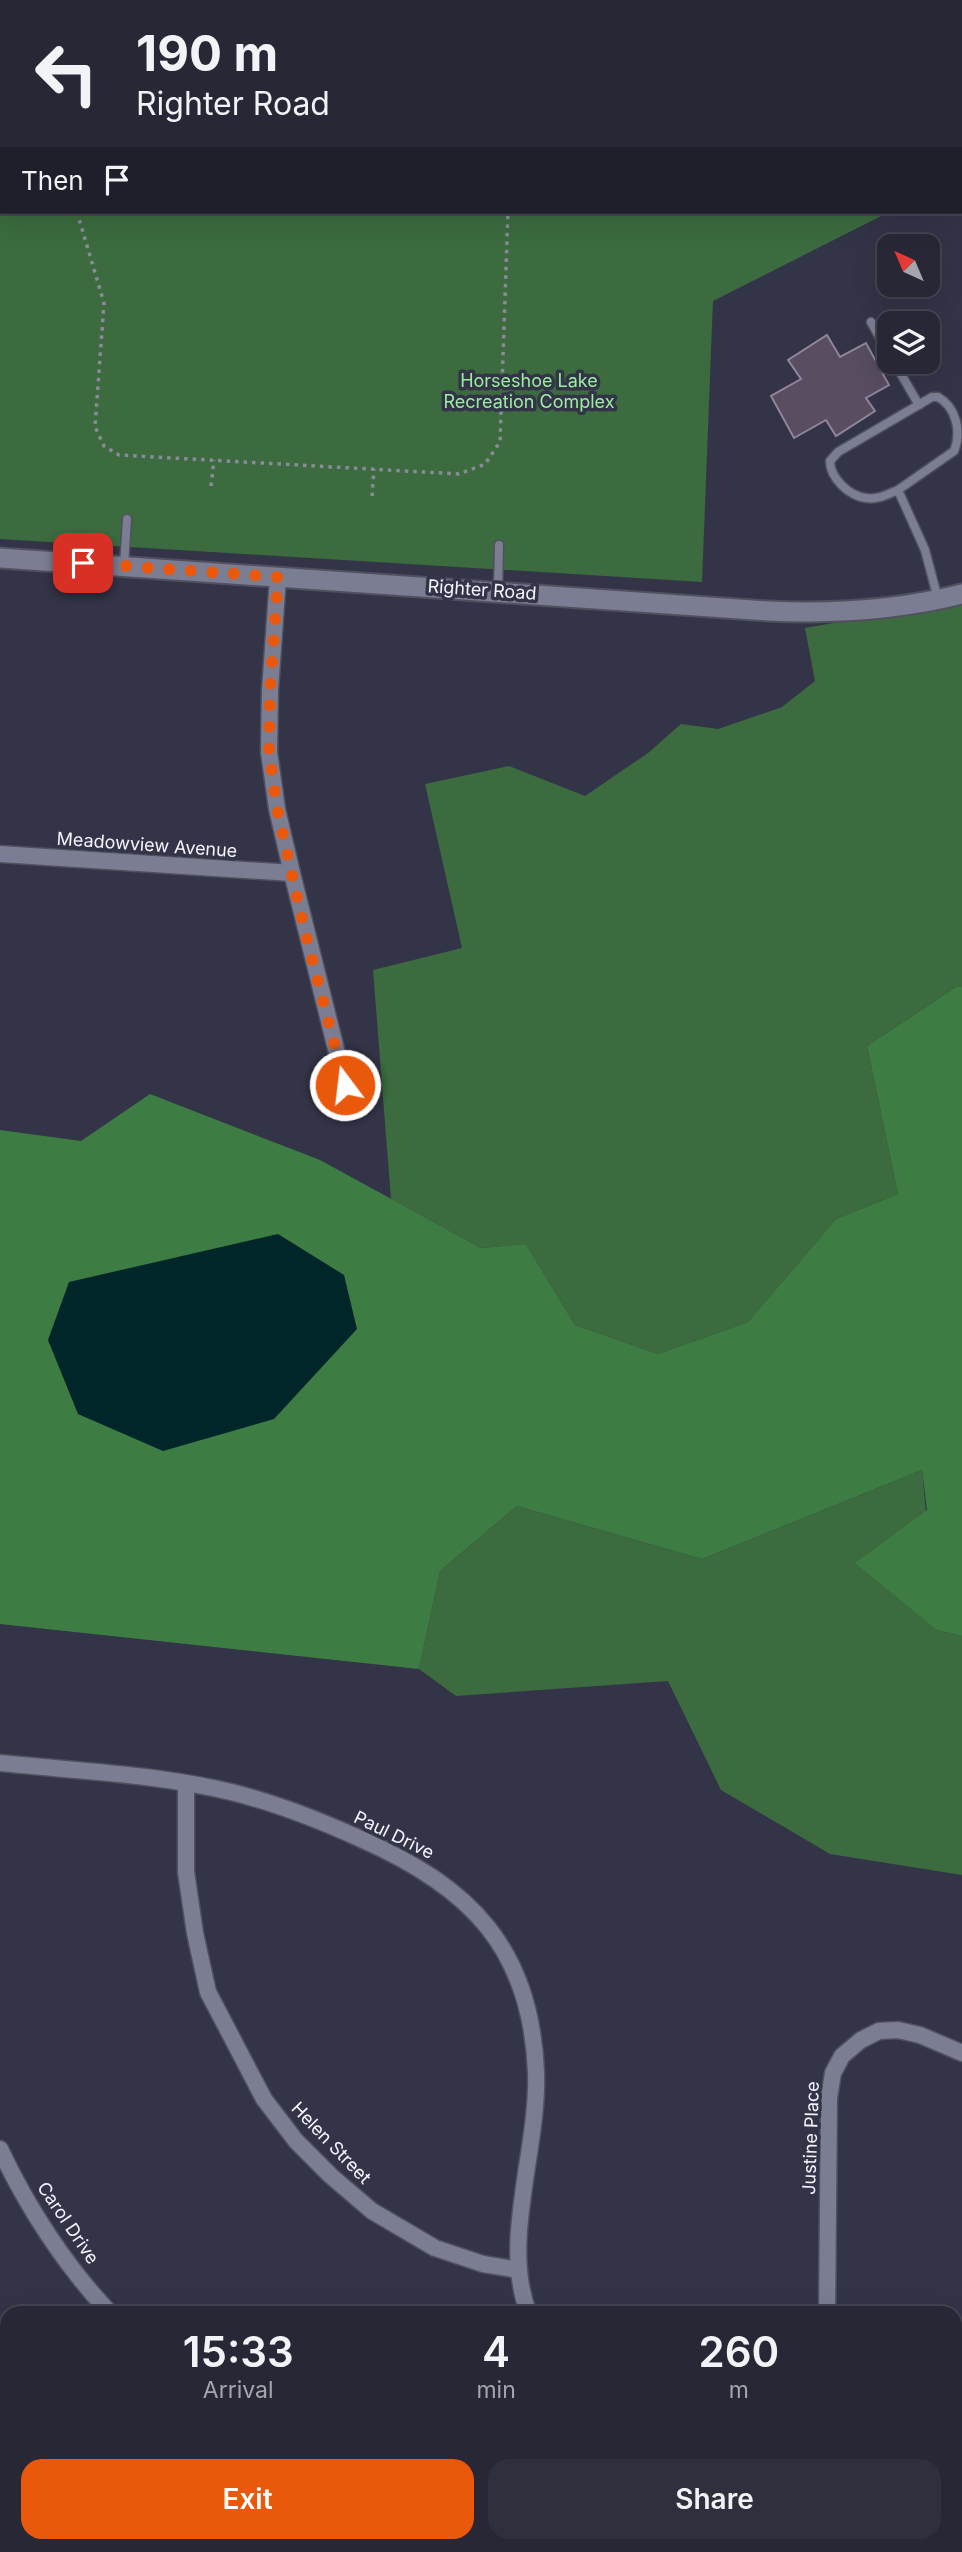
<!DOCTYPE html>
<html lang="en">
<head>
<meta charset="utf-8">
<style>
	body { margin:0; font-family:Inter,sans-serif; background:#2f2f3e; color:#f1f3f6; height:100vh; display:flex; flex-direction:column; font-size:26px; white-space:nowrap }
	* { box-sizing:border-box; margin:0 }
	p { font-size:23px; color:#a4a5ad }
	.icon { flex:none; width:38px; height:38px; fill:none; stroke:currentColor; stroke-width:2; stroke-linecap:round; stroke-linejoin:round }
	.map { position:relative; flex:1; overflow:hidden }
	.panel { position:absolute; left:0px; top:2306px; width:962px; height:247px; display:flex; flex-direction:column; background:#272736; border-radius:21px 21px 0 0; box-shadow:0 7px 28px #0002,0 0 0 2px #434451 }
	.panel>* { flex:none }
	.banner { position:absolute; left:0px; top:0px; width:962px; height:214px; box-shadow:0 7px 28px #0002,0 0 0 2px #434451; background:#272736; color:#f1f3f6; overflow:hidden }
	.needle { width:46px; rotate:316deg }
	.controls { position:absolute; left:877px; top:234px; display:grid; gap:14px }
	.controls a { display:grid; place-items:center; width:63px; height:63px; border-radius:14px; background:#272736; box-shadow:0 7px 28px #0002,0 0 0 2px #434451; font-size:35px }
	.pin { position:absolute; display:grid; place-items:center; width:60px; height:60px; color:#fff; margin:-30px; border-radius:14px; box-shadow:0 4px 10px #0006 }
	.me { position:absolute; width:77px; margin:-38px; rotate:345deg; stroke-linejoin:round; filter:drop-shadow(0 0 5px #0008) }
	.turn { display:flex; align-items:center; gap:24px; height:147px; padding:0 21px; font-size:32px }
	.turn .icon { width:91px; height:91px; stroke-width:2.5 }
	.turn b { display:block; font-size:49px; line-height:60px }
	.then { display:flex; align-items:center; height:66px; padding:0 21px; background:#0003; gap:14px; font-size:26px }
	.eta { display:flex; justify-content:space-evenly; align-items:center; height:119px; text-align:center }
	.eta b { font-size:42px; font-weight:600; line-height:49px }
	.primary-button { display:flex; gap:14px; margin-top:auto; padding:14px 21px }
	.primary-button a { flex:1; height:80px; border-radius:21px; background:#ea580c; color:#fff; font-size:28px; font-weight:600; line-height:80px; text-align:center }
	.primary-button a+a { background:#2f2f3e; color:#f1f3f6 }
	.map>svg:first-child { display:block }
	.green { fill:#3b6b3f }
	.forest { fill:#3d7c43 }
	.water { fill:#002629 }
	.building { fill:#584d61; stroke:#91859a; stroke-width:2 }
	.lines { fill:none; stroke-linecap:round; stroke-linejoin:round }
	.service-casing { stroke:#50505f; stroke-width:11 }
	.minor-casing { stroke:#50505f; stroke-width:19 }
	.tertiary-casing { stroke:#50505f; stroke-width:23 }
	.path { stroke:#8a8b9a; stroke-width:3.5; stroke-dasharray:3.5 5; stroke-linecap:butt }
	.service { stroke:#7b7d93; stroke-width:8 }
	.minor { stroke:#7b7d93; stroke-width:16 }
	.tertiary { stroke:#7b7d93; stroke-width:19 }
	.route { stroke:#ea580c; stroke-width:12; stroke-dasharray:0 21.6 }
	.labels { text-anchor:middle; stroke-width:7; stroke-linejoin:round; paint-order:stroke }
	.park-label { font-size:18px; fill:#99ef9e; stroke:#343448 }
	.street-label { font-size:18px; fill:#f3f4fe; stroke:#343448 }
</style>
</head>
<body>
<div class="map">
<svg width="962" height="2552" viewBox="0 0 962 2552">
	<rect width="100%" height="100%" fill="#343448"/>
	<!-- green -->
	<g class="green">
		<path d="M0 0H962V175L961 2H2V212H889L713 301 702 582 0 539Z"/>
		<path d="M962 600V987H956L867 1046 898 1194 836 1219 748 1322 658 1354 575 1325 526 1244 481 1248 391 1199 373 970 462 948 425 784 509 766 585 796 648 753 681 724 718 729 782 707 815 681 805 628Z"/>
		<path d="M922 1470 937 1630 962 1636V1875L830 1854 721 1790 668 1681 456 1696 419 1669 440 1571 517 1506 702 1559Z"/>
	</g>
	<!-- forest -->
	<path class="forest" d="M956 987H962V1636L937 1630 855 1563 927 1510 922 1470 702 1559 517 1506 440 1571 419 1669 0 1624V1130L81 1141 150 1094 320 1160 481 1248 526 1244 575 1325 658 1354 748 1322 836 1219 898 1194 867 1046Z"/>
	<!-- water -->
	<path class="water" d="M278 1234 344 1275 357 1329 274 1419 163 1451 78 1414 48 1340 69 1282Z"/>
	<!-- building -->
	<path class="building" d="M827 335 840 357 866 343 889 385 866 398 875 411 836 436 826 420 794 438 771 396 801 379 788 360Z"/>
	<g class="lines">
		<!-- service casing -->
		<g class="service-casing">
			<g id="service">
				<path d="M871 322 889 354"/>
				<path d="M894 362 919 405"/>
				<path d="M898 490C888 494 878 500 866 498 849 496 830 478 830 461L838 452 932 397H938C956 407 962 432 954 451L898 490 925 550 938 599"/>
				<path d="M124 565 127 519"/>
				<path d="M498 591 499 545"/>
			</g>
		</g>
		<!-- minor casing -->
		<g class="minor-casing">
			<g id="minor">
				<path d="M278 577 270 690 269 752 277 809 292 873 345 1085"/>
				<path d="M0 854 292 873"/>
				<path d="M0 1763C77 1771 156 1774 231 1792 276 1803 319 1820 361 1839 470 1887 531 1948 536 2072 539 2149 500 2243 529 2314"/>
				<path d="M186 1784V1872L195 1933 208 1992 264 2099 296 2141 331 2176 372 2211 435 2248 483 2264 519 2270"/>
				<path d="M0 2149C27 2207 66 2267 111 2314"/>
				<path d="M827 2314 829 2098 833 2073 842 2056 861 2040 879 2031 898 2030 920 2035 962 2053"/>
				<path d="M557 2546 608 2552"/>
				<path d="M905 2546 908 2552"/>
				<path d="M393 2552 396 2546"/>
			</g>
		</g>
		<!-- tertiary casing -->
		<g class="tertiary-casing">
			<path id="tertiary" d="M0 558 768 611C832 614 899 610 962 594"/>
		</g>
		<!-- path -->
		<g class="path">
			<path d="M125 0 128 2"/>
			<path d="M44 2 45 0"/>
			<path d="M200 2 203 0"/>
			<path d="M223 2 224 0"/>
			<path d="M865 2 866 0"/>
			<path d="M961 46 962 49"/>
			<path d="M77 212 104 303 95 427 104 446 119 455 459 474 485 464 500 442 508 212"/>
			<path d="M211 486 214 460"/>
			<path d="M372 496 374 469"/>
		</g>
		<!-- service -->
		<use href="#service" class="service"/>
		<!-- minor -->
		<use href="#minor" class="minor"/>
		<!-- tertiary -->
		<use href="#tertiary" class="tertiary"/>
	</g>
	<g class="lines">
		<!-- route -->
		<path class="route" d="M83 563 278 577 270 690 269 752 277 809 305 932 345 1085"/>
	</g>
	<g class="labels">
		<!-- park labels -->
		<g class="park-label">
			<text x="529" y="387">Horseshoe Lake<tspan x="529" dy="21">Recreation Complex</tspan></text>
		</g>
		<!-- street labels -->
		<g class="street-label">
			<text transform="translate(482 590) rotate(4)" y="6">Righter Road</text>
			<text transform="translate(147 845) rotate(4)" y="6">Meadowview Avenue</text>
			<text transform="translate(394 1835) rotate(26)" y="6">Paul Drive</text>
			<text transform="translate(811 2138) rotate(-88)" y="6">Justine Place</text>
			<text transform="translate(331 2143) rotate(46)" y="6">Helen Street</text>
			<text transform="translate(68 2223) rotate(56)" y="6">Carol Drive</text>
		</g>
	</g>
</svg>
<div class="controls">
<a><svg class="needle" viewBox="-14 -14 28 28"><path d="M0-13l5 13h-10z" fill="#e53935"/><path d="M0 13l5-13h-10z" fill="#a4a5ad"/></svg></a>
<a><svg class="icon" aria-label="layers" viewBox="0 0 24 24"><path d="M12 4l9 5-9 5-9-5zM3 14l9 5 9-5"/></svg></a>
</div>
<div class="pin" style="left:83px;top:563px;background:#d93025"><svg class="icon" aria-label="arrive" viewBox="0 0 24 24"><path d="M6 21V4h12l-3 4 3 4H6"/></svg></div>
<svg class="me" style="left:345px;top:1085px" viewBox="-20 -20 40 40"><circle r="17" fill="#ea580c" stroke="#fff" stroke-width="3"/><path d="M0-11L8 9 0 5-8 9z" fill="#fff"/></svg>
<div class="banner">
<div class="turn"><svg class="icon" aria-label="left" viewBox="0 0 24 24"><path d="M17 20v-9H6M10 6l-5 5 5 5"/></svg><div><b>190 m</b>Righter Road</div></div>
<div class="then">Then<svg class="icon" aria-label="arrive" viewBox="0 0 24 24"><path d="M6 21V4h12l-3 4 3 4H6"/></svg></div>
</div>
<section class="panel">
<div class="eta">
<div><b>15:33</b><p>Arrival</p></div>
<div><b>4</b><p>min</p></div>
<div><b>260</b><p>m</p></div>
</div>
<div class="primary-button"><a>Exit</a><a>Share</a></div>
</section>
</div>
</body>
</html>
